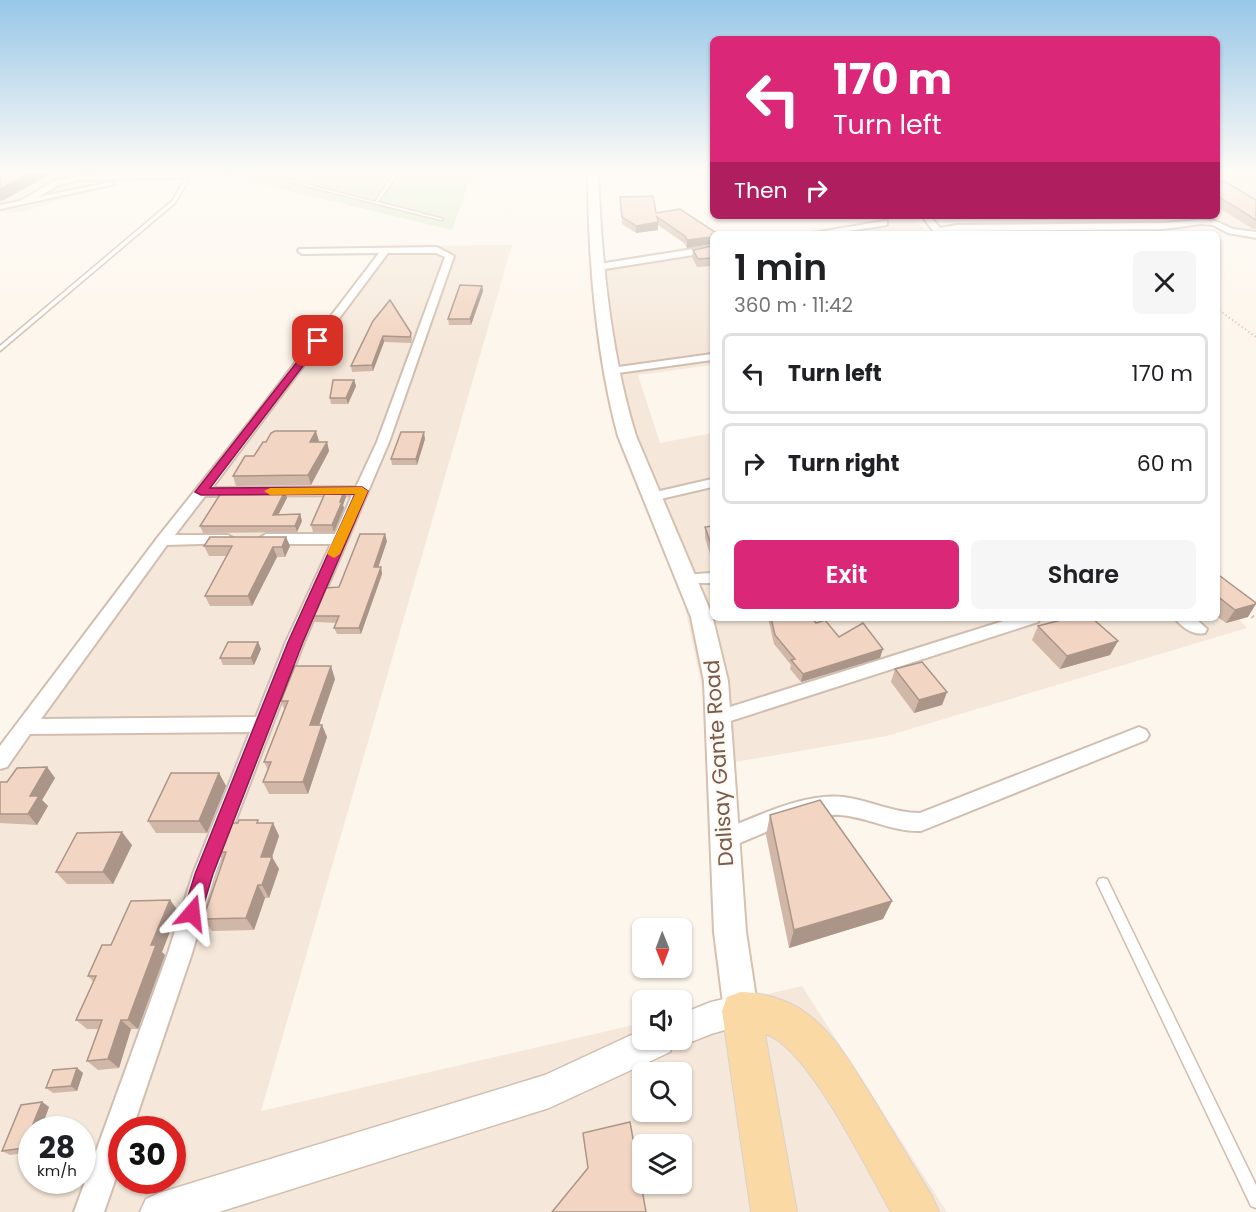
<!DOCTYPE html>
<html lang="en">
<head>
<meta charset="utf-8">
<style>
	body { margin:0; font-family:Poppins,sans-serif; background:#f6f6f6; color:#202124; height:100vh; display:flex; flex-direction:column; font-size:22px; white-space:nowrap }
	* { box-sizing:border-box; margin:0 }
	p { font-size:20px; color:#757577 }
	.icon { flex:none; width:33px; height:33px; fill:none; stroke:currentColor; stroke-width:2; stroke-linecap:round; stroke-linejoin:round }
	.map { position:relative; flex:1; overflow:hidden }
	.side { position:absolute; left:710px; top:231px; width:510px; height:390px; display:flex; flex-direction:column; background:#fff; border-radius:9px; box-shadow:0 2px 4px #0004 }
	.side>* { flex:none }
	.banner { position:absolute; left:710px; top:36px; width:510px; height:183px; border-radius:9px; box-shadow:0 2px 4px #0004; background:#db2777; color:#fff; overflow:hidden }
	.needle { width:39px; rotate:179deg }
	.tools { position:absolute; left:632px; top:918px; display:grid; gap:12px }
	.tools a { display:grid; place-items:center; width:60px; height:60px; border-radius:9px; background:#fff; box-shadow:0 2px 4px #0004; font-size:30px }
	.speed { position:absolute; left:18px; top:1116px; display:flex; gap:12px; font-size:30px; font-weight:700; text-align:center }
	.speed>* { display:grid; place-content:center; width:78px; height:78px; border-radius:50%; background:#fff; box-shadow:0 2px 4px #0004; line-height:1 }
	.speed small { font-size:15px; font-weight:400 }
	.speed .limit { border:9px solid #d22; background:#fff; color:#111 }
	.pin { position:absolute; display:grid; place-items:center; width:51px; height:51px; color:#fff; margin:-26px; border-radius:12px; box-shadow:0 3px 9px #0006 }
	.me { position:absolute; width:66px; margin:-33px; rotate:17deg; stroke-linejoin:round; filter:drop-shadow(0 0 4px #0008) }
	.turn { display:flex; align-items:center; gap:21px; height:126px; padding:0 24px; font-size:27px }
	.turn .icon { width:78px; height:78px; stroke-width:2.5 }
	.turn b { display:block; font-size:42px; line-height:51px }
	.then { display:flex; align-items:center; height:57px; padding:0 24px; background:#0003; gap:12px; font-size:22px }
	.round { display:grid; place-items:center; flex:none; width:63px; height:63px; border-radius:9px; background:#f6f6f6 }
	.head { display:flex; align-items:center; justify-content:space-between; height:102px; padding:0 24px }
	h1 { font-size:36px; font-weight:600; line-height:45px }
	.action { display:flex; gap:12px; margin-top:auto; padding:12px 24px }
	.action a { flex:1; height:69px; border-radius:9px; background:#db2777; color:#fff; font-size:24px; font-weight:600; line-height:69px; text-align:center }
	.action a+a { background:#f6f6f6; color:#202124 }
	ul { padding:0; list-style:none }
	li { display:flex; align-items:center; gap:18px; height:81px; margin:0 12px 9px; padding:0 12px; border:3px solid #e0e0e0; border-radius:9px }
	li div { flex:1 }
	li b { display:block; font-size:22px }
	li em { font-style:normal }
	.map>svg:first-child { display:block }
	.residential { fill:#f5e8da; fill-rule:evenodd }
	.green { fill:#d8ecc9 }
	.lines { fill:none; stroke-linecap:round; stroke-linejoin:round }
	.service-casing { stroke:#d1beb0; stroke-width:3 }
	.minor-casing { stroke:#d1beb0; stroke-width:4 }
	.tertiary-casing { stroke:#d1beb0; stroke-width:3 }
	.secondary-casing { stroke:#d6c0b0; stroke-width:4 }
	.primary-casing { stroke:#dad1cd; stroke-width:2 }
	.path-far1 { stroke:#d9b8a5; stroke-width:2; stroke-dasharray:1 3; stroke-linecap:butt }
	.path { stroke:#d9b8a5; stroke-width:4; stroke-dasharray:1.5 4.5; stroke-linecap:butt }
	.service { fill:#fff; fill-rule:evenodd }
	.minor { fill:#fff; fill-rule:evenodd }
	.tertiary { fill:#fff; fill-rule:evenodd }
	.secondary { fill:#fff; fill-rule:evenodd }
	.primary { fill:#fbd9a5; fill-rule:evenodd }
	.wall { fill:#d1b7a8 }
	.shaded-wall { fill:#aa9588 }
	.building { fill:#f3d5c3; stroke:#aa9588; stroke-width:1.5 }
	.route { fill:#db2777; stroke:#8e194d; stroke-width:1.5 }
	.slow { fill:#f59e0b }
	.labels { text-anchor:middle; stroke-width:4.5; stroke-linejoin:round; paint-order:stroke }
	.street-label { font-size:21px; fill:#7a5c4d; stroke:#fffaf3 }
</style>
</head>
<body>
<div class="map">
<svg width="1256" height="1212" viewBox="0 0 1256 1212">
	<rect width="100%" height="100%" fill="#fdf6ec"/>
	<!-- residential -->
	<g class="residential">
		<path d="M0 172H88L128 179 23 212 0 213Z"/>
		<path d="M1217 172H1256V232L1227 230 1214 216H1216Z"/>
		<path d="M911 216 928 234H799Z"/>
		<path d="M512 245 261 1111 642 1023V1040H681V1014L802 986 947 1212H0V773L392 246ZM642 1072H681V1112H642ZM32 1130H82V1180H32ZM122 1130H172V1180H122ZM642 1144H681V1184H642Z"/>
		<path d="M712 248V365L638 375 660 443 712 433V618H1216L1217 594 1247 628 887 736 718 765 680 583 617 435 603 375 600 265Z"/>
	</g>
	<!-- green -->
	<path class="green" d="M212 172H473L452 230Z"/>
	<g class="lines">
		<!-- service casing -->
		<g class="service-casing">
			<g id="service">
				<path d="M251 172H258L375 202 395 172H399L378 202 443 219 441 220Z"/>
				<path d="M184 174 187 175 188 181 175 203 0 351V346L172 201 184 181Z"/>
				<path d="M1103 878 1107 879 1256 1185V1208L1251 1206 1099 887 1097 883 1099 879Z"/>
			</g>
		</g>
		<!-- minor casing -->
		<g class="minor-casing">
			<g id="minor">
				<path d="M197 172 185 177 79 180 59 185 38 197 111 182 115 184 0 209V205L20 201 54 181 79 176Z"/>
				<path d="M922 216H930L940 228 957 225 1163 223 1201 220 1215 221 1233 229 1256 232V238L1228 233 1213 225 1201 224 1163 229 957 231 933 234 934 232Z"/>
				<path d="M884 221H887V225L828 234H807Z"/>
				<path d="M712 246V252L599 270 594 267 599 264Z"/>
				<path d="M437 247 454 256 389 442 304 642 215 874 192 953 132 1130H122V1160L104 1212H74L168 953 193 874 250 732 30 734 7 767 0 769V746L158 537 260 409 379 253 302 254 298 251 299 249ZM388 253H436L445 257 377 442 356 487 212 488ZM352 495 335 534H266L258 539 266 544H331L286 642 256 717 41 719 167 545 233 543 236 540 228 535H175L205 496Z"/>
				<path d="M712 354V360L611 374 605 371 611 368Z"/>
				<path d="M712 479V487L652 501 645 497 647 494Z"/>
				<path d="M712 573V583H682L680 579 682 575Z"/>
				<path d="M1013 618H1040L1038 622 718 725 711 723 709 718 711 713Z"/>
				<path d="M1175 618H1195L1207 629 1205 633C1194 636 1181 627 1175 618Z"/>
				<path d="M1139 727 1146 730 1149 735 1146 740 921 831C892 832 868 817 840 815 801 813 761 835 725 849L717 846 714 839 717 832C755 818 801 793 843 797 869 800 893 813 920 813Z"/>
			</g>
		</g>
		<!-- tertiary casing -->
		<g class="tertiary-casing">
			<path id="tertiary" d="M741 995 752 1000 757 1011 752 1022 711 1034 681 1046 673 1043 670 1052 549 1108 219 1212H140L146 1199 159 1193 545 1075 642 1030V1040H681V1014L711 1002Z"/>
		</g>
		<!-- secondary casing -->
		<g class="secondary-casing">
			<path id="secondary" d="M588 172H598C601 256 611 356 636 436L712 615 728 681 746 932 758 1011 753 1023 741 1028 729 1023 724 1011 714 932 704 681 691 617 618 436C596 355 588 256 588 172Z"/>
		</g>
		<!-- primary casing -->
		<g class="primary-casing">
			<path id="primary" d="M741 992C765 993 790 1000 809 1015 838 1038 856 1072 875 1102 894 1134 913 1165 932 1196L939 1212H891C868 1172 807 1045 765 1034L797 1212H751L722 1011 727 997Z"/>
		</g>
		<!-- path-far1 -->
		<path class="path-far1" d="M1216 308 1256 337"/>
		<!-- path -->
		<path class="path" d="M1248 612 1256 620"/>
		<!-- service -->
		<use href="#service" class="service"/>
		<!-- minor -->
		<use href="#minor" class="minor"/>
		<!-- tertiary -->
		<use href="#tertiary" class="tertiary"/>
		<!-- secondary -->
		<use href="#secondary" class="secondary"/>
		<!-- primary -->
		<use href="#primary" class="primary"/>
	</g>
	<!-- wall -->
	<g class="wall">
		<path d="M211 172H229V177Z"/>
		<path d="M1216 181 1256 200V229H1253L1216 206Z"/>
		<path d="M620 197 656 213 718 234 687 248 684 243 658 225V230L636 233 622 224Z"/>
		<path d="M712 246V266L697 267 692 257 693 250Z"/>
		<path d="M482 286 483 291 471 325H449L448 319Z"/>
		<path d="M373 321 411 333 412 339 411 343 384 342 373 371 352 372 351 366Z"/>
		<path d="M354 380 356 386 348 404H331L330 398Z"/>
		<path d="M425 439 417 465H392L391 459Z"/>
		<path d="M319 441 318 442H327L329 451 311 485 236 486 233 476 254 456Z"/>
		<path d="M346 497 343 505 344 508 334 532H313L311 525Z"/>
		<path d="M287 498 278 515 300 514 302 521 297 532 203 533 200 526Z"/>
		<path d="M712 526V557H711L705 538V527Z"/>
		<path d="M286 537 290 546 285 557H277L252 606H210L205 596 226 556H209L204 546Z"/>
		<path d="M387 541 378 567H381L382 574 361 634H337L334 628 336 623 315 622 312 616 339 587Z"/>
		<path d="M1216 573 1248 617 1226 623 1216 616Z"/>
		<path d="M768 618H812L816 623 839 637 880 658 801 682 790 669 791 665 774 644Z"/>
		<path d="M1038 626 1118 641 1110 655 1060 669 1032 640Z"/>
		<path d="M258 642 261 649 254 665H223L220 658Z"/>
		<path d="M895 669 947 692 942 705 914 713 891 682Z"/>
		<path d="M335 679 319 725H322L327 737 308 794H269L263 782 268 770 264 762 284 709 281 701Z"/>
		<path d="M47 767 55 778 42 800 48 806 37 825 0 823V782H7Z"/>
		<path d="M219 773 226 786 207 833H156L148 821Z"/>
		<path d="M770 815 892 901 883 919 789 948 766 835Z"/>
		<path d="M260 823H273L279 836 272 857 279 869 269 898H265L254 930 212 931 203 919 223 861 217 852Z"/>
		<path d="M132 845 113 884H67L56 872Z"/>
		<path d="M170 900 178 911 162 952 165 955 138 1029H131L119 1068 98 1070 87 1061 98 1029H87L76 1020 94 982 88 976 111 945Z"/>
		<path d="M77 1068 83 1073 77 1091 53 1093 46 1088Z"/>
		<path d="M42 1102 49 1107 42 1126 46 1128 32 1130V1152L10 1155 2 1151Z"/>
	</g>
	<!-- shaded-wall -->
	<g class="shaded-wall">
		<path d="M31 172H54L4 200 0 201V189Z"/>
		<path d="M658 222V230L636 233V226Z"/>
		<path d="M712 237V244L687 248V240Z"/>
		<path d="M482 286 483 291 471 325 470 319Z"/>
		<path d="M383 336 384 342 373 371 372 365Z"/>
		<path d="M354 380 356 386 348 404 346 398Z"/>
		<path d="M316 431 319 441 313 451 310 442Z"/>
		<path d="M424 432 425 439 417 465 416 459Z"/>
		<path d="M327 442 329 451 311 485 308 475Z"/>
		<path d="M285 491 287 498 275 521 273 515Z"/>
		<path d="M344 491 346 497 343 505 344 508 334 532 332 525Z"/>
		<path d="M300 514 302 521 297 532 295 526Z"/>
		<path d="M385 534 387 541 376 574 374 567Z"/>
		<path d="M286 537 290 546 285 557 282 547Z"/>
		<path d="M273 547 277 557 252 606 248 596Z"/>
		<path d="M381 567 382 574 361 634 359 628Z"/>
		<path d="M1256 604 1248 617 1226 623 1235 610Z"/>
		<path d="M1118 641 1110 655 1060 669 1067 656Z"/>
		<path d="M258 642 261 649 254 665 251 658Z"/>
		<path d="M883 649 880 658 801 682 803 674Z"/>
		<path d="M331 666 335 679 315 737 310 725Z"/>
		<path d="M947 692 942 705 914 713 919 700Z"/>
		<path d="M322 725 327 737 308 794 303 782Z"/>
		<path d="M47 767 55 778 42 800 48 806 37 825 28 814 30 796Z"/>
		<path d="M219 773 226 786 207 833 199 821Z"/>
		<path d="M273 823 279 836 272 857 279 869 269 898 262 885 261 857Z"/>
		<path d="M122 832 132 845 113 884 103 872Z"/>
		<path d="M258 885 265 898 254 930 246 918Z"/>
		<path d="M170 900 178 911 162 952 165 955 138 1029 128 1020 151 945Z"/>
		<path d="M892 901 883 919 789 948 794 930Z"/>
		<path d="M121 1020 131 1029 119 1068 108 1059Z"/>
		<path d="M77 1068 83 1073 77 1091 71 1086Z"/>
		<path d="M42 1102 49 1107 42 1126 46 1128V1130H37L33 1124Z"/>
	</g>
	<!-- building -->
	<g class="building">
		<path d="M0 172H31L0 189Z"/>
		<path d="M1216 181H1224L1256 200V220L1216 195Z"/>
		<path d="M653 196 656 213 680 209 718 234H712V237L687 240 685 236 657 217 658 222 636 226 622 217 620 197Z"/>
		<path d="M712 246V258L698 259 693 250Z"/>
		<path d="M460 285 482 286 470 319H448Z"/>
		<path d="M390 300 411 333 410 337 383 336 372 365 351 366 373 321Z"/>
		<path d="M333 380H354L346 398H330Z"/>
		<path d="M275 431H316L310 442H327L308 475 233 476 245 456H254L263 442H266L271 433Z"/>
		<path d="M401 432H424L416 459H391Z"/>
		<path d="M285 491 273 515 300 514 295 526H200L221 493 226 492Z"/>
		<path d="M326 491H344L340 502H342L332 525H311Z"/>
		<path d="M712 526V547L705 527Z"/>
		<path d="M360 534H385L374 567H381L359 628H334L339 616H312L325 588 339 587Z"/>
		<path d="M210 537H286L282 547H273L248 596H205L232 546H204Z"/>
		<path d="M1216 573 1256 603V604L1235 610 1216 595Z"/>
		<path d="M771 618H812L816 623 825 620 839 637 863 623 883 649 803 674 791 660 795 659 775 635Z"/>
		<path d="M1069 618H1092L1118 641 1067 656 1038 626Z"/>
		<path d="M228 642H258L251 658H220Z"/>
		<path d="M922 662 947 692 919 700 895 669Z"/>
		<path d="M295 666H331L310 725H322L303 782H263L271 762H264L288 701H281Z"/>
		<path d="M47 767 30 796H39L28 814H0V782H7L17 768Z"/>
		<path d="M171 773H219L199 821H148Z"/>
		<path d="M820 800 892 901 794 930 770 815Z"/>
		<path d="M239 820H258L257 823H273L261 857H272L262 885H258L246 918 203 919 226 852H217L228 823H238Z"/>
		<path d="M122 832 103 872H56L77 833Z"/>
		<path d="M170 900 151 945H156L128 1020H121L108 1059 87 1061 102 1020H76L96 976H88L102 945H111L131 901Z"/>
		<path d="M77 1068 71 1086 46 1088 53 1070Z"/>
		<path d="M42 1102 33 1124H39L37 1130H32V1143L30 1147 2 1151 21 1105Z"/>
		<path d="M630 1122 646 1212H552L588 1168 583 1133Z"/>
	</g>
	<!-- sky -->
	<linearGradient id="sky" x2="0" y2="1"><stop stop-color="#97c7e8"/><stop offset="0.5" stop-color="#fefbf6"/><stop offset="1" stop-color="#fefbf6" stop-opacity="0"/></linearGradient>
	<rect width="1256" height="342" fill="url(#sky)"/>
	<!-- route -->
	<path class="route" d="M315 339 322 341 210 488 362 487 368 491 303 642 213 874 199 920 192 922 185 920 183 913 195 874 288 642 355 494 201 495 195 492Z"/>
	<!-- slow -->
	<path class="slow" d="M362 487 368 491 340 554 334 558 327 554 355 494 270 495 264 491 270 488Z"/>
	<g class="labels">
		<!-- street labels -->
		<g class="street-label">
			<text transform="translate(719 763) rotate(-94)" y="7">Dalisay Gante Road</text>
		</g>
	</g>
</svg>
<div class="tools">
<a><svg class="needle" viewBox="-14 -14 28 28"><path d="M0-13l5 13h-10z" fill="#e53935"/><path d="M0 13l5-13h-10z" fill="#757577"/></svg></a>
<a><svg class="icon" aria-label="sound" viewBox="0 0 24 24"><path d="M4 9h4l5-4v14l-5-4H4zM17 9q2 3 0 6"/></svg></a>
<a><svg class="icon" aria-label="search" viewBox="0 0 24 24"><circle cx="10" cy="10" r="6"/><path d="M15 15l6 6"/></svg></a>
<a><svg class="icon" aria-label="layers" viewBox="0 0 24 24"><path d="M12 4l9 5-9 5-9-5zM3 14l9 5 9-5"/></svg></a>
</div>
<div class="speed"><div>28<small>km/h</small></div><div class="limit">30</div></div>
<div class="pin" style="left:318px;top:341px;background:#d93025"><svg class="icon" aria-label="arrive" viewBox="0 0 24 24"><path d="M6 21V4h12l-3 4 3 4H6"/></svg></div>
<svg class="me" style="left:192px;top:913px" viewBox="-20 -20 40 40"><path d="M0-17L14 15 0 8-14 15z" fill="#db2777" stroke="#fff" stroke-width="4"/></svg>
<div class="banner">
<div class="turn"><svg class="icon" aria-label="left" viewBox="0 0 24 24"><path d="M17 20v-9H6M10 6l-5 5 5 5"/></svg><div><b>170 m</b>Turn left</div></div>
<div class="then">Then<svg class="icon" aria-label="right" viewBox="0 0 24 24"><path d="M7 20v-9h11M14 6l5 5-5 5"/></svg></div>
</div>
<section class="side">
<div class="head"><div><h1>1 min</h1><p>360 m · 11:42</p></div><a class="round"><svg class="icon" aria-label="close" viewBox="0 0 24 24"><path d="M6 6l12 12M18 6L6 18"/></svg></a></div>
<ul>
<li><svg class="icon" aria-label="left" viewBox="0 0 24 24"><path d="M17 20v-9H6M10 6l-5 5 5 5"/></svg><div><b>Turn left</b></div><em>170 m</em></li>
<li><svg class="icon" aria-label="right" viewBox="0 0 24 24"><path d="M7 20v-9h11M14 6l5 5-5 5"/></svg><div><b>Turn right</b></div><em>60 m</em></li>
</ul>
<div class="action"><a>Exit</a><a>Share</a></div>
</section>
</div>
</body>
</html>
